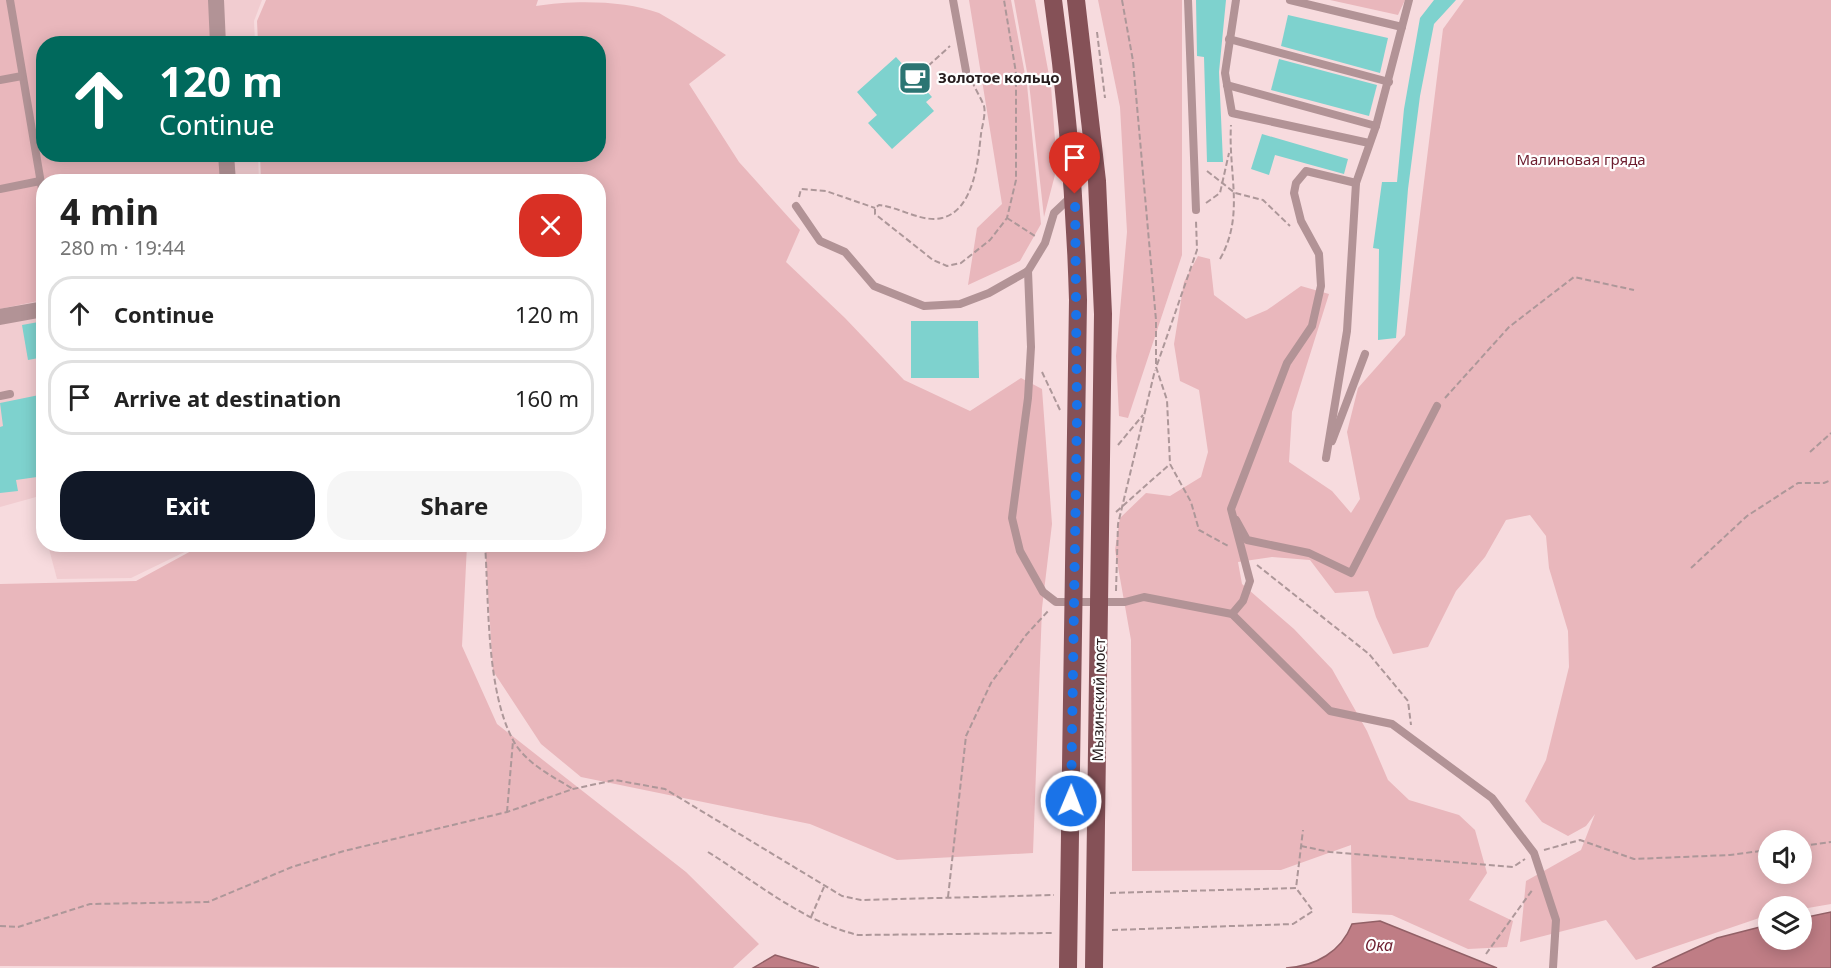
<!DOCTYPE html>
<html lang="en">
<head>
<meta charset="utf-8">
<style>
	body { margin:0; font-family:"Noto Sans",sans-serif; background:#f6f6f6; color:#222; height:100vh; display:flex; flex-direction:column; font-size:22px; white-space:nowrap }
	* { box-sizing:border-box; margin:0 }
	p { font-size:20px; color:#767676 }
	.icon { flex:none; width:33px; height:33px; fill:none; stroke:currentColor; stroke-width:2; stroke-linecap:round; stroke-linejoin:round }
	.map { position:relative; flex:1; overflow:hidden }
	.drawer { position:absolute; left:36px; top:174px; width:570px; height:378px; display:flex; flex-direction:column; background:#fff; border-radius:24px; box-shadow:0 3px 15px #0003 }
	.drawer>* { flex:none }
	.banner { position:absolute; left:36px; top:36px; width:570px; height:126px; border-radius:24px; box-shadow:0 3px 15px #0003; background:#00695c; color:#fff; overflow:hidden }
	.buttons { position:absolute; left:1758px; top:830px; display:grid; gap:12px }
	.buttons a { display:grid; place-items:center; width:54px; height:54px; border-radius:50%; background:#fff; box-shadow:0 3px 15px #0003; font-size:30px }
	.pin { position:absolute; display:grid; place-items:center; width:51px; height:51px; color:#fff; margin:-62px -26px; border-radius:50% 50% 50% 0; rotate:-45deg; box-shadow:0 0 6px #0007 }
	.pin .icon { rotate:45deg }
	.me { position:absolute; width:66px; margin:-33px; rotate:1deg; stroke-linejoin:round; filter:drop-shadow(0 0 4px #0008) }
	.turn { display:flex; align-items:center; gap:21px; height:126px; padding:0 24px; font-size:27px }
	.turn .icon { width:78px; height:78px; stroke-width:2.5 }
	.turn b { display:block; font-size:42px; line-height:51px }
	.round { display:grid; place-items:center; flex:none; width:63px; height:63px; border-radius:24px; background:#f6f6f6 }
	.headline { display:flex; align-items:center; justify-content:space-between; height:102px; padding:0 24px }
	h1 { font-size:36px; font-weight:700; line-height:45px }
	.primary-button { display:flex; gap:12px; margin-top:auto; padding:12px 24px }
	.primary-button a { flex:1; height:69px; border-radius:24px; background:#111827; color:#fff; font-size:24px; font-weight:700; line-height:69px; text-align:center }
	.primary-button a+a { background:#f6f6f6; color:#222 }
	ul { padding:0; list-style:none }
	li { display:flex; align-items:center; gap:18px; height:75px; margin:0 12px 9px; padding:0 12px; border:3px solid #e0e0e0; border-radius:24px }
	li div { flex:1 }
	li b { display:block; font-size:22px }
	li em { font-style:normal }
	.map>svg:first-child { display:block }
	.built { fill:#f1ccd0 }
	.green { fill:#e9b7bc; fill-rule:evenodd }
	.water { fill:#bf7d85; stroke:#926066; stroke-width:1.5 }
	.building { fill:#7ed2ce }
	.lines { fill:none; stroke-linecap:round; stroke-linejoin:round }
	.path { stroke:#ad9799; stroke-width:2; stroke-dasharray:6 3; stroke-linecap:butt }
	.lane { stroke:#b29396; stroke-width:8 }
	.street { stroke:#b29396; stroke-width:16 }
	.primary { stroke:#855157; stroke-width:18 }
	.route { stroke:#1a73e8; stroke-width:10; stroke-dasharray:0 18 }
	.labels { text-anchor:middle; stroke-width:4.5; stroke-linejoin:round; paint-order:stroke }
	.poi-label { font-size:15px; font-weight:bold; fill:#281e1f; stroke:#fff; text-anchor:start }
	.park-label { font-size:15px; fill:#6d1e2f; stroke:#fff }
	.street-label { font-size:15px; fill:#281e1f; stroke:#fff }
	.water-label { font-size:16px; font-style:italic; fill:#6d1e2f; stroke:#fff }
</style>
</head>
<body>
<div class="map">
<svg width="1831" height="968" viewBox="0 0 1831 968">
	<rect width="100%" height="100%" fill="#f7dbde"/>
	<!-- built -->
	<g class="built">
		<path d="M210 0H262L254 21 255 43H212Z"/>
		<path d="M223 155H258L259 181H225Z"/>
		<path d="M43 300V525L36 497 0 507V309Z"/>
		<path d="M48 545V544L199 545 131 578 57 579Z"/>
	</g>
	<!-- green -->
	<g class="green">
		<path d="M0 0H210L212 43 44 44V154L223 155 225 181 44 182 43 300 0 309Z"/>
		<path d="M266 0H538L536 6C572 0 625 0 659 13 682 26 704 41 726 55L689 84 739 162 800 230 786 262 845 318 904 380 970 411 1021 378 1042 389 1052 524 1042 608 1033 853 897 860 810 824 581 777 541 744 493 671 485 545 598 544V182L261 181 260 155 598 154V44L258 43 257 21Z"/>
		<path d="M969 0H1011L1027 85 1041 224 1020 261 968 285 977 228 1002 204Z"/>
		<path d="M1014 0H1035L1051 86 1057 167 1044 217 1029 83Z"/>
		<path d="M1098 0H1182V255L1128 418 1119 416 1116 356 1127 232 1120 107Z"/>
		<path d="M1330 0H1405L1398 15Z"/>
		<path d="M1464 0H1831V904L1802 909V906H1768V915L1636 960 1606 920 1520 942 1526 881 1581 850 1595 814 1586 826 1568 836 1542 822 1525 801 1546 760 1569 667 1568 631 1549 568 1546 536 1530 515 1506 520 1485 557 1456 591 1428 647 1393 654 1376 617 1368 591 1335 593 1310 560 1272 557 1238 562 1242 584 1294 629 1332 669 1367 731 1388 780 1409 800 1459 815 1475 830 1487 873 1469 900 1513 921 1507 947 1468 949 1392 915 1352 913 1351 845 1281 870 1132 871 1131 640 1115 550 1120 518 1146 493 1170 496 1201 477 1208 452 1199 390 1180 381 1174 344 1184 282 1198 256 1210 259 1214 295 1246 319 1267 310 1301 286 1329 294 1292 412 1289 462 1332 491 1351 513 1360 499 1347 432 1358 388 1405 335 1443 29ZM1768 840H1802V873H1768Z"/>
		<path d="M204 544 467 545 462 646 497 724 686 872 759 944 733 968 0 966V584L136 581Z"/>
	</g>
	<!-- water -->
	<g class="water">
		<path d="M1831 912V968H1652L1717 938 1768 925V939H1802V918Z"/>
		<path d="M1380 921 1497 968H1286C1316 966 1341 952 1352 924Z"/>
		<path d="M775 955 819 968H753Z"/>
	</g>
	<!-- building -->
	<g class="building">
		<path d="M1196 0H1226L1219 72 1223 162H1207L1204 57 1197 56Z"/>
		<path d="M1434 0H1456L1434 24 1420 96 1408 189 1396 338 1378 340 1379 249 1373 248 1382 182H1397L1404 109 1420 18Z"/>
		<path d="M1288 15 1388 38 1380 73 1281 46Z"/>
		<path d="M896 57 932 97 926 102 934 111 892 149 868 123 877 115 857 92Z"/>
		<path d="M1279 59 1377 85 1369 116 1271 90Z"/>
		<path d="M1262 134 1348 159 1344 174 1275 155 1269 175 1251 169Z"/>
		<path d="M44 321V357L28 360 22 325Z"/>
		<path d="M911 321H978L979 378H911Z"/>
		<path d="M44 394V476L16 480 18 491 0 493V427L3 426 0 403Z"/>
	</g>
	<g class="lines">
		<!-- path -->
		<g class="path">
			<path d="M1122 0 1133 61 1156 320V367L1167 400 1170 464 1191 502 1199 530 1230 547"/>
			<path d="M1097 32 1105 98"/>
			<path d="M915 78 950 46"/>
			<path d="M972 81C975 89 981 98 984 106 986 114 982 126 981 134 978 161 974 210 942 218 922 223 899 207 879 205L875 208V214L933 260 947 266 961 263 990 240 1007 218 1016 180V73L1004 0"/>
			<path d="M1207 171 1235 193 1263 200 1290 226"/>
			<path d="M799 197 801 189 826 191 875 208"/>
			<path d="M1206 203 1220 193 1229 153"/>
			<path d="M1007 218 1035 236"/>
			<path d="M1220 259C1245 215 1228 173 1231 125"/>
			<path d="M1157 365 1197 250 1196 221"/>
			<path d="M1042 372 1060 410"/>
			<path d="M1445 398 1509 327 1574 277 1634 290"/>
			<path d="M1118 445 1143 415"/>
			<path d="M1810 452 1831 433"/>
			<path d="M1116 512 1170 464"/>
			<path d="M485 544C489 602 486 690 513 740 525 763 552 776 573 789"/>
			<path d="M1257 565 1369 654 1408 701 1411 725"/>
			<path d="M1691 568 1747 516 1798 483H1824L1831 480"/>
			<path d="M1116 591 1118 524 1155 370"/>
			<path d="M507 812 513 741"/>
			<path d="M1301 846 1330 852 1513 867 1525 859"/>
			<path d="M1802 846 1831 842"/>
			<path d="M1544 850 1580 840 1634 859 1730 855 1768 850"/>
			<path d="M708 852C756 882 803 922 858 935L1052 933"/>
			<path d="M1110 893 1296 888 1303 830"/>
			<path d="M948 897 966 736 991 683 1026 635 1049 610"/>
			<path d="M811 917 824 887"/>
			<path d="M0 926 18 927 90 904 208 902 292 867 344 851 507 812 573 789 615 780 665 789 842 896 861 900 1054 895"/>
			<path d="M1112 930 1293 924 1313 911 1296 888"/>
			<path d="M1486 954 1533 889"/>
		</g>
		<!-- lane -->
		<g class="lane">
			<path d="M10 0 44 201"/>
			<path d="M953 0 966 71"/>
			<path d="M1188 0 1196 210"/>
			<path d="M1236 0 1225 73 1232 113 1369 143"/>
			<path d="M1290 0 1402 27"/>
			<path d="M1229 39 1389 82"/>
			<path d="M0 80 22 76"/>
			<path d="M1227 85 1376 126"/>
			<path d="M0 189 40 181"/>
			<path d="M796 206 820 241 845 252 874 286 924 306 960 304 989 293 1028 271 1045 243 1054 213 1072 196"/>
			<path d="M1028 271 1031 347 1028 398 1012 518 1020 551 1043 592 1056 602H1125L1144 597 1232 614 1330 711 1392 724 1492 798 1534 853 1556 920 1553 968"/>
			<path d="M0 396 10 394"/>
			<path d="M1332 441 1365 354"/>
			<path d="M1326 458 1347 331 1356 183 1376 126 1409 0"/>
			<path d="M1236 520 1247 540 1309 553 1351 573 1437 406"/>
			<path d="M1232 614 1243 601 1250 581 1231 509 1287 363 1312 326 1321 286 1319 254 1301 221 1294 193 1296 183 1306 171 1356 183"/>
		</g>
		<!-- street -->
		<g class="street">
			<path d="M216 0 218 44"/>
			<path d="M226 154 228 182"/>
			<path d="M0 317 44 309"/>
		</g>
		<!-- primary -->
		<g class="primary">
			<path d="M1053 0C1067 100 1075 199 1078 300L1068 968"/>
			<path d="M1076 0 1097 181 1103 314 1094 968"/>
		</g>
	</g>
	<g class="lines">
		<!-- route -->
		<path class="route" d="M1071 801 1077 414 1075 194"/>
	</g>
	<!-- icons -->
	<defs>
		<g id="cafe-square" transform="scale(1.725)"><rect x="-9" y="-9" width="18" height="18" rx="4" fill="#2b7573" stroke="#fff"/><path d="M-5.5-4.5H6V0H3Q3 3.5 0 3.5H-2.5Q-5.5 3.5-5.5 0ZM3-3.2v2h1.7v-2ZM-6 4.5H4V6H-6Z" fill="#fff"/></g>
	</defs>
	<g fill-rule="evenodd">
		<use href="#cafe-square" x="915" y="78"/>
	</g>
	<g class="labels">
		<!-- poi labels -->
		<g class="poi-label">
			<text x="938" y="83">Золотое кольцо</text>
		</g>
		<!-- park labels -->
		<g class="park-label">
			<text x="1581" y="165">Малиновая гряда</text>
		</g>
		<!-- street labels -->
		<g class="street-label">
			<text transform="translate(1099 700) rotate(-89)" y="5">Мызинский мост</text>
		</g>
		<!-- water labels -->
		<g class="water-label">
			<text x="1379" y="951">Ока</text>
		</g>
	</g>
</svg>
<div class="buttons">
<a><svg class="icon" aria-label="sound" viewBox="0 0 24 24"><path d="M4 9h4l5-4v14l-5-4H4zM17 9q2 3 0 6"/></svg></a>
<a><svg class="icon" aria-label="layers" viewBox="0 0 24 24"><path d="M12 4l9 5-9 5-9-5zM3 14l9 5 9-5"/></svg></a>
</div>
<div class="pin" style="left:1075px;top:194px;background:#d93025"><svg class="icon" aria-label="arrive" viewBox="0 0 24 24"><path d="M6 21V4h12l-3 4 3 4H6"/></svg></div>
<svg class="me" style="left:1071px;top:801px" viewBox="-20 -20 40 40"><circle r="17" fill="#1a73e8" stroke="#fff" stroke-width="3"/><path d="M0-11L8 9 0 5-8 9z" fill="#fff"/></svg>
<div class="banner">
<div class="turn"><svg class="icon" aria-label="ahead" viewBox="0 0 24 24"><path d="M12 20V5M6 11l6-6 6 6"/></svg><div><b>120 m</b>Continue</div></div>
</div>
<section class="drawer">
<div class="headline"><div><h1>4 min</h1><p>280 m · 19:44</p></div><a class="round" style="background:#d93025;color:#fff"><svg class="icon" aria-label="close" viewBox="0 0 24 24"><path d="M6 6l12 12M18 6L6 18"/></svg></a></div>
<ul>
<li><svg class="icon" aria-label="ahead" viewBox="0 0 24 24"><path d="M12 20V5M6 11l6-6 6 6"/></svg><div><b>Continue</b></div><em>120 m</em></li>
<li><svg class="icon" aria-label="arrive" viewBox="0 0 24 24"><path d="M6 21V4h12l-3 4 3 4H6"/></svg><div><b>Arrive at destination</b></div><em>160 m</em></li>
</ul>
<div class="primary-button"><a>Exit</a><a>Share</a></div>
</section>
</div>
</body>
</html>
